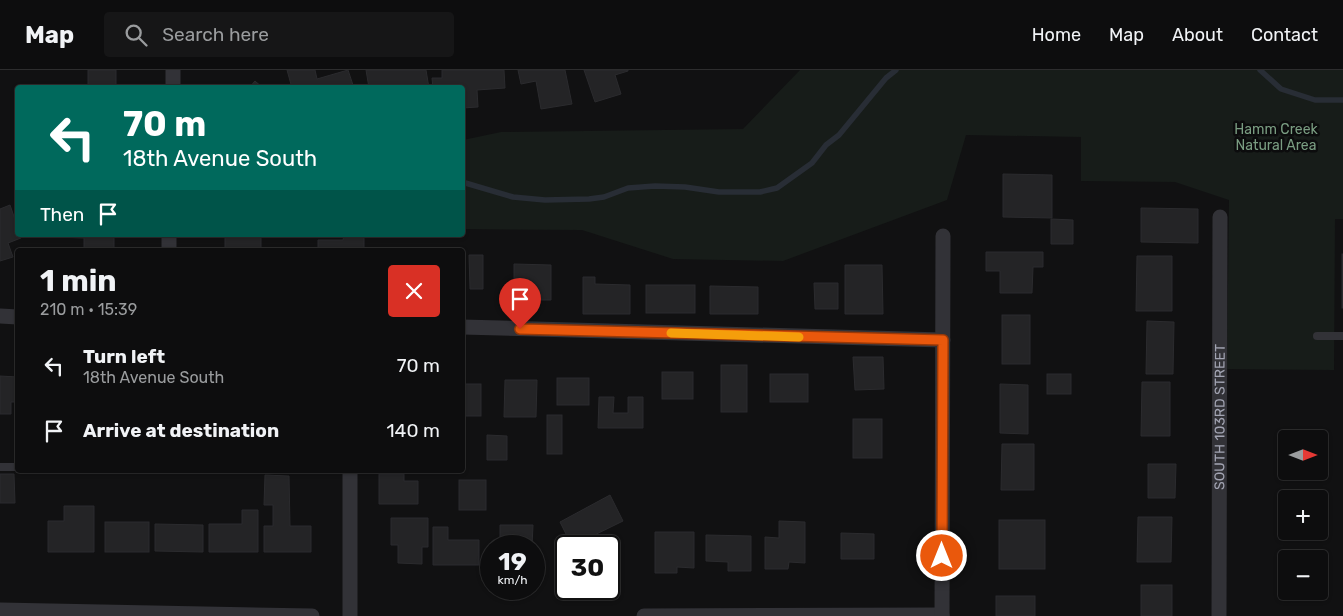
<!DOCTYPE html>
<html lang="en">
<head>
<meta charset="utf-8">
<style>
	body { margin:0; font-family:Rubik,sans-serif; background:#161617; color:#f1f3f6; height:100vh; display:flex; flex-direction:column; font-size:19px; white-space:nowrap }
	* { box-sizing:border-box; margin:0 }
	p { font-size:16px; color:#9a9c9e }
	.icon { flex:none; width:28px; height:28px; fill:none; stroke:currentColor; stroke-width:2; stroke-linecap:round; stroke-linejoin:round }
	.map { position:relative; flex:1; overflow:hidden }
	.drawer { position:absolute; left:15px; top:178px; width:450px; height:225px; display:flex; flex-direction:column; background:#0d0d0e; border-radius:5px; box-shadow:0 1px 4px #0004,0 0 0 1px #2d2d2e }
	.drawer>* { flex:none }
	.top-card { position:absolute; left:15px; top:15px; width:450px; height:152px; border-radius:5px; box-shadow:0 1px 4px #0004,0 0 0 1px #2d2d2e; background:#00695c; color:#fff; overflow:hidden }
	.needle { width:32px; rotate:90deg }
	.buttons { position:absolute; left:1278px; top:360px; display:grid; gap:10px }
	.buttons a { display:grid; place-items:center; width:50px; height:50px; border-radius:5px; background:#0d0d0e; box-shadow:0 1px 4px #0004,0 0 0 1px #2d2d2e; font-size:25px }
	.speed { position:absolute; left:480px; top:465px; display:flex; gap:10px; font-size:25px; font-weight:700; text-align:center }
	.speed>* { display:grid; place-content:center; width:65px; height:65px; border-radius:50%; background:#0d0d0e; box-shadow:0 1px 4px #0004,0 0 0 1px #2d2d2e; line-height:1 }
	.speed small { font-size:12px; font-weight:400 }
	.speed .limit { border:2px solid #111; border-radius:8px; background:#fff; color:#111 }
	.pin { position:absolute; display:grid; place-items:center; width:42px; height:42px; color:#fff; margin:-51px -21px; border-radius:50% 50% 50% 0; rotate:-45deg; box-shadow:0 0 5px #0007 }
	.pin .icon { rotate:45deg }
	.me { position:absolute; width:55px; margin:-28px; rotate:0deg; stroke-linejoin:round; filter:drop-shadow(0 0 4px #0008) }
	.turn { display:flex; align-items:center; gap:18px; height:105px; padding:0 25px; font-size:22px }
	.turn .icon { width:65px; height:65px; stroke-width:2.5 }
	.turn b { display:block; font-size:35px; line-height:42px }
	.then { display:flex; align-items:center; height:48px; padding:0 25px; background:#0003; gap:10px; font-size:19px }
	.round { display:grid; place-items:center; flex:none; width:52px; height:52px; border-radius:5px; background:#161617 }
	.summary { display:flex; align-items:center; justify-content:space-between; height:85px; padding:0 25px }
	h1 { font-size:30px; font-weight:700; line-height:38px }
	ul { padding:0; list-style:none }
	li { display:flex; align-items:center; gap:15px; height:65px; padding:0 25px }
	li div { flex:1 }
	li b { display:block; font-size:19px }
	li em { font-style:normal }
	header { display:flex; align-items:center; gap:30px; box-sizing:border-box; height:70px; padding:0 25px; background:#0d0d0e; border-bottom:1px solid #2d2d2e }
	header strong { font-size:24px }
	nav { display:flex; gap:28px; margin-inline-start:auto; font-size:18px }
	.search { width:350px; height:45px; background:#161617; display:flex; align-items:center; gap:12px; box-sizing:border-box; padding:0 18px; border-radius:5px; color:#9a9c9e; font-size:19px }
	.map>svg:first-child { display:block }
	.green { fill:#171c19 }
	.lines { fill:none; stroke-linecap:round; stroke-linejoin:round }
	.stream { stroke:#282d35; stroke-width:5.5 }
	.building { fill:#242426; stroke:#2b2b2e }
	.lane { stroke:#323237; stroke-width:8 }
	.street { stroke:#323237; stroke-width:15 }
	.route-casing { stroke:#983908; stroke-width:12 }
	.route { stroke:#ea580c; stroke-width:9 }
	.slow { stroke:#f59e0b; stroke-width:9 }
	.labels { text-anchor:middle; stroke-width:5; stroke-linejoin:round; paint-order:stroke }
	.park-label { font-size:14px; fill:#7a9d82; stroke:#0c0c0d }
	.street-label { font-size:14px; fill:#a2a4b2; stroke:#0c0c0d }
</style>
</head>
<body>
<header>
<strong>Map</strong>
<div class="search"><svg class="icon" aria-label="search" viewBox="0 0 24 24"><circle cx="10" cy="10" r="6"/><path d="M15 15l6 6"/></svg>Search here</div>
<nav><a>Home</a><a>Map</a><a>About</a><a>Contact</a></nav>
</header>
<div class="map">
<svg width="1343" height="546" viewBox="0 0 1343 546">
	<rect width="100%" height="100%" fill="#111112"/>
	<!-- green -->
	<path class="green" d="M800 0H1343V149H1335L1334 300 1227 299 1229 130 1175 112 1081 111V67L966 65 947 130 783 191 673 189 582 160 463 159V70L501 62 743 59Z"/>
	<g class="lines">
		<!-- stream -->
		<g class="stream">
			<path d="M1260 0 1281 19 1315 30H1343"/>
			<path d="M462 112 513 127 545 130 589 129 604 127 628 118 655 116 685 117 719 122H760L777 118 812 93 826 75 839 65 886 8 896 0"/>
		</g>
	</g>
	<!-- building -->
	<g class="building">
		<rect x="88" y="0" width="28" height="18"/>
		<path d="M287 0H315L317 9 348 0 354 18H292Z"/>
		<path d="M366 0H426L429 18H369Z"/>
		<path d="M442 0H504L505 18 477 20 478 37 462 38V18H433L432 8H442Z"/>
		<path d="M518 0H565L572 34 541 39 536 11 521 14Z"/>
		<path d="M584 0H628V1L615 5 621 24 595 32Z"/>
		<path d="M255 11 263 18H249Z"/>
		<path d="M1003 104 1052 105V148L1003 147Z"/>
		<path d="M10 135 18 158V165H20L21 168 8 173 13 187 0 191V139Z"/>
		<path d="M1141 138 1198 139V173L1141 172Z"/>
		<path d="M1051 149 1073 150V174H1051Z"/>
		<path d="M54 165H114V180H84V168L54 167Z"/>
		<rect x="225" y="165" width="36" height="15"/>
		<path d="M344 165H364V180H318V170H343Z"/>
		<path d="M986 182H1043V197H1033L1032 223H1000V201H986Z"/>
		<rect x="1342" y="184" width="1" height="54"/>
		<path d="M469 185H483V219H470Z"/>
		<path d="M1137 186H1172V241H1136Z"/>
		<path d="M514 194 551 195V230H514Z"/>
		<path d="M845 195H882L883 244H845Z"/>
		<path d="M583 207H595V214L630 215V244H583Z"/>
		<path d="M814 213H838V239H815Z"/>
		<rect x="646" y="215" width="49" height="28"/>
		<path d="M710 216 758 217V244H710Z"/>
		<rect x="1002" y="245" width="28" height="49"/>
		<path d="M1147 251 1174 252 1173 304H1146Z"/>
		<path d="M853 287H883L884 319 855 320Z"/>
		<rect x="721" y="295" width="26" height="47"/>
		<rect x="662" y="302" width="31" height="27"/>
		<rect x="770" y="304" width="38" height="28"/>
		<rect x="1047" y="304" width="24" height="20"/>
		<path d="M0 306 18 307V332H11V344H0Z"/>
		<rect x="557" y="308" width="32" height="27"/>
		<path d="M505 310H537L536 347H504Z"/>
		<path d="M1142 312H1170V366H1141Z"/>
		<rect x="462" y="314" width="19" height="32"/>
		<path d="M1000 314 1028 315V364L1000 363Z"/>
		<path d="M599 327H614L613 343H628V327H643V358H598Z"/>
		<rect x="547" y="345" width="15" height="39"/>
		<rect x="853" y="349" width="29" height="39"/>
		<path d="M487 365 507 366V390H487Z"/>
		<path d="M1002 374H1034V420H1001Z"/>
		<path d="M1148 394H1176L1175 428H1148Z"/>
		<path d="M0 404H14L15 433H0Z"/>
		<path d="M379 404H404V411H418V434H379Z"/>
		<path d="M265 405 289 406 290 456H311V482H264V456H273V435H264Z"/>
		<rect x="459" y="410" width="27" height="30"/>
		<path d="M610 425 623 451 572 476 560 452Z"/>
		<path d="M64 436H94V482H48V451H64Z"/>
		<path d="M242 440H258V482H209V454H242Z"/>
		<path d="M1138 447H1172L1171 492H1137Z"/>
		<path d="M391 448H428V477H422V494L398 493V475H391Z"/>
		<rect x="999" y="450" width="46" height="49"/>
		<path d="M779 451 805 452V493L789 492 788 499H765V467L779 468Z"/>
		<rect x="105" y="452" width="44" height="30"/>
		<path d="M155 454 203 455V482L155 481Z"/>
		<path d="M500 455H533L532 476H500Z"/>
		<path d="M433 457H448V470H479V495H433Z"/>
		<path d="M655 462H694V498L677 497V503H655Z"/>
		<path d="M841 463 874 464V489H841Z"/>
		<path d="M706 465 751 466V501H728V492L706 491Z"/>
		<rect x="1141" y="515" width="31" height="31"/>
		<rect x="996" y="526" width="39" height="20"/>
	</g>
	<g class="lines">
		<!-- lane -->
		<g class="lane">
			<path d="M1317 266H1343"/>
			<path d="M0 397H18"/>
		</g>
		<!-- street -->
		<g class="street">
			<path d="M173 18V0"/>
			<path d="M169 180V165"/>
			<path d="M0 246 18 247"/>
			<path d="M462 257 943 270"/>
			<path d="M0 540 312 546"/>
			<path d="M350 546V400"/>
			<path d="M644 546 942 545"/>
			<path d="M942 546 943 166"/>
			<path id="s1" d="M1219 546 1220 147"/>
		</g>
	</g>
	<g class="lines">
		<!-- route casing -->
		<g class="route-casing">
			<path id="route" d="M520 259 943 270 942 486"/>
		</g>
		<!-- route -->
		<use href="#route" class="route"/>
		<!-- slow -->
		<path class="slow" d="M671 263 799 267"/>
	</g>
	<g class="labels">
		<!-- park labels -->
		<g class="park-label">
			<text x="1276" y="64">Hamm Creek<tspan x="1276" dy="16">Natural Area</tspan></text>
		</g>
		<!-- street labels -->
		<g class="street-label">
			<text dy="5" stroke="none"><textPath href="#s1" startOffset="199">SOUTH 103RD STREET</textPath></text>
		</g>
	</g>
</svg>
<div class="buttons">
<a><svg class="needle" viewBox="-14 -14 28 28"><path d="M0-13l5 13h-10z" fill="#e53935"/><path d="M0 13l5-13h-10z" fill="#9a9c9e"/></svg></a>
<a>+</a>
<a>−</a>
</div>
<div class="speed"><div>19<small>km/h</small></div><div class="limit">30</div></div>
<div class="pin" style="left:520px;top:259px;background:#d93025"><svg class="icon" aria-label="arrive" viewBox="0 0 24 24"><path d="M6 21V4h12l-3 4 3 4H6"/></svg></div>
<svg class="me" style="left:942px;top:486px" viewBox="-20 -20 40 40"><circle r="17" fill="#ea580c" stroke="#fff" stroke-width="3"/><path d="M0-11L8 9 0 5-8 9z" fill="#fff"/></svg>
<div class="top-card">
<div class="turn"><svg class="icon" aria-label="left" viewBox="0 0 24 24"><path d="M17 20v-9H6M10 6l-5 5 5 5"/></svg><div><b>70 m</b>18th Avenue South</div></div>
<div class="then">Then<svg class="icon" aria-label="arrive" viewBox="0 0 24 24"><path d="M6 21V4h12l-3 4 3 4H6"/></svg></div>
</div>
<section class="drawer">
<div class="summary"><div><h1>1 min</h1><p>210 m · 15:39</p></div><a class="round" style="background:#d93025;color:#fff"><svg class="icon" aria-label="close" viewBox="0 0 24 24"><path d="M6 6l12 12M18 6L6 18"/></svg></a></div>
<ul>
<li><svg class="icon" aria-label="left" viewBox="0 0 24 24"><path d="M17 20v-9H6M10 6l-5 5 5 5"/></svg><div><b>Turn left</b><p>18th Avenue South</p></div><em>70 m</em></li>
<li><svg class="icon" aria-label="arrive" viewBox="0 0 24 24"><path d="M6 21V4h12l-3 4 3 4H6"/></svg><div><b>Arrive at destination</b></div><em>140 m</em></li>
</ul>
</section>
</div>
</body>
</html>
